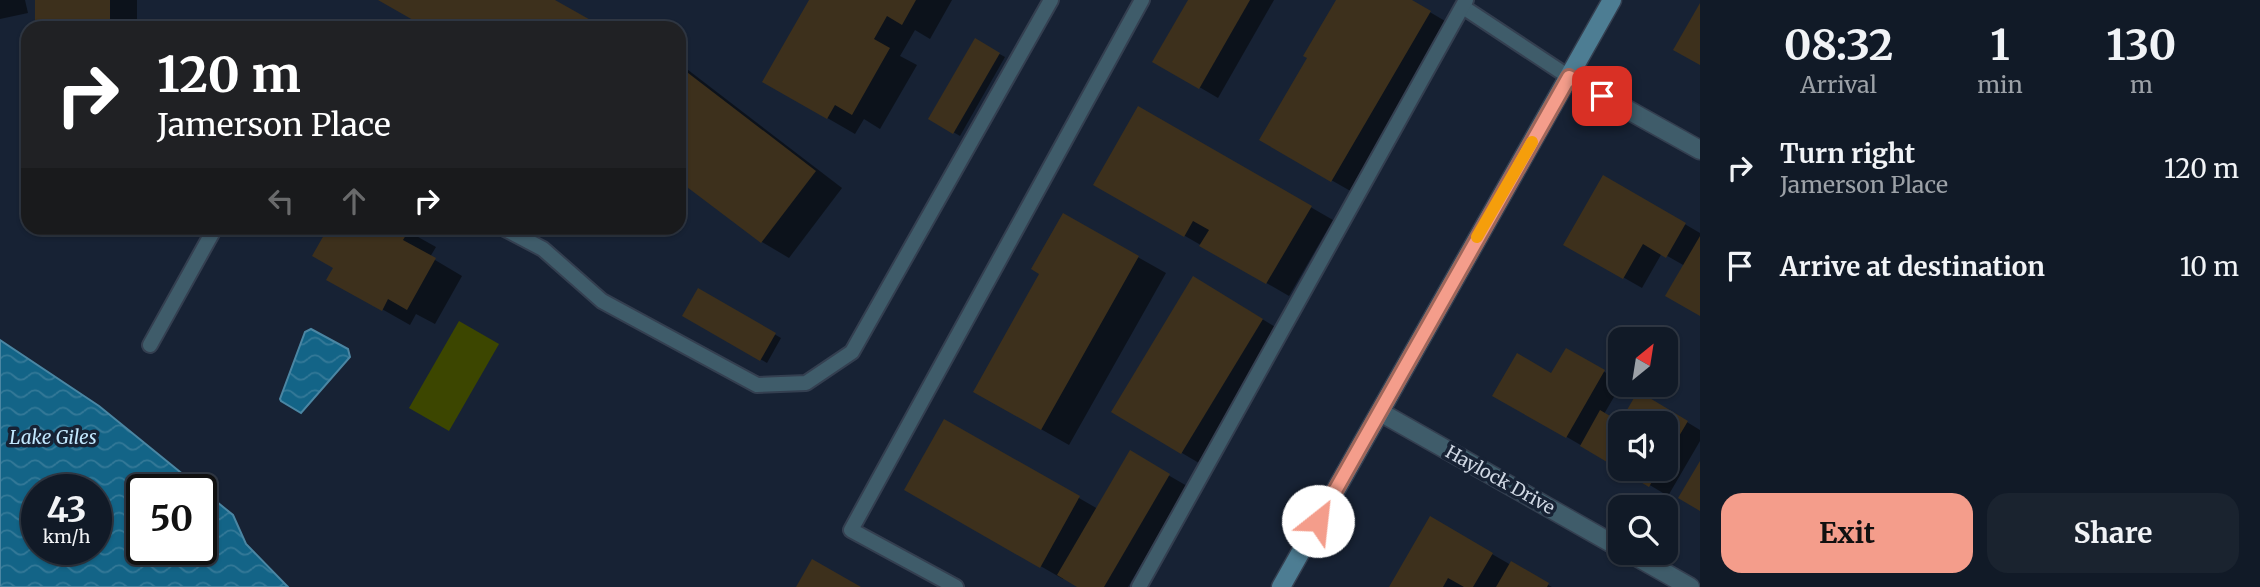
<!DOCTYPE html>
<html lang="en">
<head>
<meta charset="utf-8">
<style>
	body { margin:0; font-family:Merriweather,serif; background:#1a232f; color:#f1f3f6; height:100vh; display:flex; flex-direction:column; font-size:26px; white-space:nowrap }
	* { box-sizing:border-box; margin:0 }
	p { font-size:23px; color:#9ca1a7 }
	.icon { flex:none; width:38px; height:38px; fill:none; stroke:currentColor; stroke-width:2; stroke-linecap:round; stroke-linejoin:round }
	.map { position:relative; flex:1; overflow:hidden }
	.sheet { display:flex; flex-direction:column; background:#111a27; width:560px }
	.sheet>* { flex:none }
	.guide { position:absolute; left:21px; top:21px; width:665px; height:214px; border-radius:21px; box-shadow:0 2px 5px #0004,0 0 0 2px #303844; background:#202124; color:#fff; overflow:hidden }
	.needle { width:46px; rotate:30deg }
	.tools { position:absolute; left:1608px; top:327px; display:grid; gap:14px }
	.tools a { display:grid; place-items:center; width:70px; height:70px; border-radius:14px; background:#111a27; box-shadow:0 2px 5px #0004,0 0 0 2px #303844; font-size:35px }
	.speed { position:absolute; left:21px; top:474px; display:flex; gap:14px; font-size:35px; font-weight:700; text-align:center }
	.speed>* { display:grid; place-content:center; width:91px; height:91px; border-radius:50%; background:#111a27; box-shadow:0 2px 5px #0004,0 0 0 2px #303844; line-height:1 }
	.speed small { font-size:18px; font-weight:400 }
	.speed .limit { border:4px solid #111; border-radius:10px; background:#fff; color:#111 }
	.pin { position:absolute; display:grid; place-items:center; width:60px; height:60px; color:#fff; margin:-30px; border-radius:14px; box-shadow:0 4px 10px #0006 }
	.me { position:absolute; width:77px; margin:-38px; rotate:29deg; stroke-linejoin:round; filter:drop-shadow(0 0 5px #0008) }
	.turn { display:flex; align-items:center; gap:24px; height:147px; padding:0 21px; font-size:32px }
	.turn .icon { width:91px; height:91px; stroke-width:2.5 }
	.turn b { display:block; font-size:49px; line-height:60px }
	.lanes { display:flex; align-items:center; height:66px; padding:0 21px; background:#0003; justify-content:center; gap:35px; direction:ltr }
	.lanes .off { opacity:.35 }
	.eta { display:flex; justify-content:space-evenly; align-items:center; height:119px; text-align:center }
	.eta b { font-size:42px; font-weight:700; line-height:49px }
	.cta { display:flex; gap:14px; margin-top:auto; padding:14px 21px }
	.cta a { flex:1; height:80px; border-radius:21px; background:#f49d8b; color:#111; font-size:28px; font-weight:700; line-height:80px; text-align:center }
	.cta a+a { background:#1a232f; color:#f1f3f6 }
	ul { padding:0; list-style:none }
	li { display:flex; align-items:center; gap:21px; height:98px; padding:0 21px }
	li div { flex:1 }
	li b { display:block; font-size:26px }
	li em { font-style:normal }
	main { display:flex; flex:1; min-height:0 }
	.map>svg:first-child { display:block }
	.grass { fill:#3c4600 }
	.water { fill:url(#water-waves); stroke:#4b86a3; stroke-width:2; fill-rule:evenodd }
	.shadow { fill:#0007 }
	.building { fill:#3d301c }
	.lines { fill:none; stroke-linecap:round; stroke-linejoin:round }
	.lane-casing { stroke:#343f50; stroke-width:18 }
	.street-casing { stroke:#343f50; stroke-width:21 }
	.secondary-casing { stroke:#343f50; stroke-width:21 }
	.lane { stroke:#3f5c6a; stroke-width:14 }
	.street { stroke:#3f5c6a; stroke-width:18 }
	.secondary { stroke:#4d7d93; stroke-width:18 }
	.route-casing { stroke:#9f665a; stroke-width:18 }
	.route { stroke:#f49d8b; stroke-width:12 }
	.slow { stroke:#f59e0b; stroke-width:12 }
	.labels { text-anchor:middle; stroke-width:7; stroke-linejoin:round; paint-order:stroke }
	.street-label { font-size:18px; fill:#cfd7e3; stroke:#172234 }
	.water-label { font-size:19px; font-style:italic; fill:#c2e7fd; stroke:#172234 }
</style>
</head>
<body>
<main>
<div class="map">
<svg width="1700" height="587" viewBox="0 0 1700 587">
	<defs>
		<pattern id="water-waves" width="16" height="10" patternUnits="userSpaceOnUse" patternTransform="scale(1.75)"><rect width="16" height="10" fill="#136487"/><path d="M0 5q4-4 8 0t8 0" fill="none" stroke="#347998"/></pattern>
	</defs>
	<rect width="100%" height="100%" fill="#172234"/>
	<!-- grass -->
	<path class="grass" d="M459 321 499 344 449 431 409 408Z"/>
	<!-- water -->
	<g class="water">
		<path d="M311 329 348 349 350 357 301 413 281 401 280 399 305 332Z"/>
		<path d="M0 340 99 406 233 515 246 544 288 587H0ZM37 490H96V550H37ZM142 490H201V550H142Z"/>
	</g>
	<!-- shadow -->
	<g class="shadow">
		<path d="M0 0H25L28 13 0 19Z"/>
		<path d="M36 0H137V28H37Z"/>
		<path d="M811 0H952L930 39 915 30 900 56 917 65 880 129 864 119 855 134 765 82Z"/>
		<path d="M1190 0H1274L1218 98 1155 61Z"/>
		<path d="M1338 0H1409L1452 25 1354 193 1261 140 1309 57Z"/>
		<path d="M976 41 1005 57 960 136 931 119Z"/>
		<path d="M679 63 842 188 789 258 762 242 679 179Z"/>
		<path d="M1139 108 1333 220 1289 296 1095 184Z"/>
		<path d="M1604 177 1700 233V314L1685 266 1662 253 1642 288 1565 244Z"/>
		<path d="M1063 215 1166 273 1069 445 975 392 1042 273Z"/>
		<path d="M330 228H402L436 247 430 257 462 276 435 324 416 314 410 325 329 279 335 267 315 256Z"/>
		<path d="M699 290 781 338 767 363 684 315Z"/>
		<path d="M1216 291 1285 333 1204 466 1182 453Z"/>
		<path d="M1567 350 1620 381 1621 385 1604 414 1620 424V468L1495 395 1552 375Z"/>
		<path d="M1639 393 1700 430V441L1668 496 1623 469H1666V424Z"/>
		<path d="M945 421 1098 509 1130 453 1187 486 1128 587H1081L1064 577 1063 579 906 489Z"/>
		<path d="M1431 519 1511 565 1552 587H1394Z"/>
	</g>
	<!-- building -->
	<g class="building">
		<rect x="35" y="0" width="75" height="28"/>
		<path d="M378 0H555L594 22 590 28H427Z"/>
		<path d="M809 0H916L902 25 887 16 874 39 890 48 852 115 835 105 827 119 762 82Z"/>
		<path d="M1188 0H1250L1199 89 1152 62Z"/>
		<path d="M1336 0H1412L1431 11 1331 182 1259 140 1307 58 1303 56Z"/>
		<path d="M1700 3V65L1673 50Z"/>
		<path d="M975 38 1000 53 953 134 928 119Z"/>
		<path d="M679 66 816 171 761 243 679 181Z"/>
		<path d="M1138 106 1312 206 1266 284 1199 246 1209 230 1193 221 1184 237 1093 185Z"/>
		<path d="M1603 175 1686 223 1666 258 1643 244 1623 279 1563 245Z"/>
		<path d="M1063 213 1139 256 1041 430 973 392 1039 274 1031 269Z"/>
		<path d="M328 228H405L409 230 403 240 436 258 407 310 388 299 382 311 326 280 333 268 312 256Z"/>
		<path d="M1700 236V316L1665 296Z"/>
		<path d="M1193 276 1263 319 1181 454 1111 412Z"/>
		<path d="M698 288 776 333 760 361 682 316Z"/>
		<path d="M1566 348 1605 370 1566 438 1492 396 1517 353 1551 373Z"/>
		<path d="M1638 391 1688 421 1666 458V424H1620V469H1659L1649 487 1580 446 1600 410 1620 422Z"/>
		<path d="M944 419 1080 496 1040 568 904 490Z"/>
		<path d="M1130 450 1170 474 1104 587H1077L1057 575Z"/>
		<path d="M1700 461V511L1678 498Z"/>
		<path d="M1430 516 1493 553 1473 587H1464L1448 578 1443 587H1389Z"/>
		<path d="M812 559 861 587H796Z"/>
		<path d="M1511 561 1549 583 1547 587H1496Z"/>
	</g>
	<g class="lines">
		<!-- lane casing -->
		<g class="lane-casing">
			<g id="lane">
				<path d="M1463 7 1569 77"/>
				<path d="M503 228 543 249 602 301 757 385 806 383 852 352 1051 0"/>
				<path d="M150 345 215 228"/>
				<path d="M956 587 851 530 1142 0"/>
				<path d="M1139 587 1466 0"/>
			</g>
		</g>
		<!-- street casing -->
		<g class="street-casing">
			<g id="street">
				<path d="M1569 77 1700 150"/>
				<path d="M1380 412 1620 548"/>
				<path d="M1630 553 1690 587"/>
			</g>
		</g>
		<!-- secondary casing -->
		<g class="secondary-casing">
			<path id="secondary" d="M1281 587 1612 0"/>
		</g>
		<!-- lane -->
		<use href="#lane" class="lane"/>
		<!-- street -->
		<use href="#street" class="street"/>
		<!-- secondary -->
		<use href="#secondary" class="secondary"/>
	</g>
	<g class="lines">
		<!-- route casing -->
		<g class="route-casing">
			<path id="route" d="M1318 521 1569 77 1602 96"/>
		</g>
		<!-- route -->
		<use href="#route" class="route"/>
		<!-- slow -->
		<path class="slow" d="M1477 237 1532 142"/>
	</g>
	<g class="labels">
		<!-- street labels -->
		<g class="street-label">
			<text transform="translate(1500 480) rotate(29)" y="6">Haylock Drive</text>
		</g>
		<!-- water labels -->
		<g class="water-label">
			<text x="53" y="444">Lake Giles</text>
		</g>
	</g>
</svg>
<div class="tools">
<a><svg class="needle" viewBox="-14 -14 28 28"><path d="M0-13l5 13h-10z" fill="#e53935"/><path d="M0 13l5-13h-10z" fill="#9ca1a7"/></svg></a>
<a><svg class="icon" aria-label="sound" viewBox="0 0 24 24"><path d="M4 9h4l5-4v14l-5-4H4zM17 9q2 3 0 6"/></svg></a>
<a><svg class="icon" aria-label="search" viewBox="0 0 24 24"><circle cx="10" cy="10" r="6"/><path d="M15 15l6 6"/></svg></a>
</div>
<div class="speed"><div>43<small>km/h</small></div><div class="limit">50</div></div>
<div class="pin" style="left:1602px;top:96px;background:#d93025"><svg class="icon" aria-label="arrive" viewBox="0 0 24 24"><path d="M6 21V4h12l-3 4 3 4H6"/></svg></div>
<svg class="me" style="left:1318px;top:521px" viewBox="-20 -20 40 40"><circle r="19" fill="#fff"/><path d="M0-13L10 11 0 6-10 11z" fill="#f49d8b"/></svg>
<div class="guide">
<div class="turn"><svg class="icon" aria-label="right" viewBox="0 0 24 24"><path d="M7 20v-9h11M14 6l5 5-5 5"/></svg><div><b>120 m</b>Jamerson Place</div></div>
<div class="lanes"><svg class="icon off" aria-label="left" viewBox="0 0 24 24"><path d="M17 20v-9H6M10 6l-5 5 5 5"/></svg><svg class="icon off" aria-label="ahead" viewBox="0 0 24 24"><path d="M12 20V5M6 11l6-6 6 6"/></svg><svg class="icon" aria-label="right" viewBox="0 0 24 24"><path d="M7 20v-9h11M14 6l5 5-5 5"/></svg></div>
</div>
</div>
<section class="sheet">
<div class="eta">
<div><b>08:32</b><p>Arrival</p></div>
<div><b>1</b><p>min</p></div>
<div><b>130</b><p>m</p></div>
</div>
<ul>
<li><svg class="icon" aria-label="right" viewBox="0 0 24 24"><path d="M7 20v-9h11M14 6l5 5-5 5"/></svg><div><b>Turn right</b><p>Jamerson Place</p></div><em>120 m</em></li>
<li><svg class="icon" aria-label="arrive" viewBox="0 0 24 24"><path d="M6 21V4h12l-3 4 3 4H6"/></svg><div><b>Arrive at destination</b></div><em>10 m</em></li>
</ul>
<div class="cta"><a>Exit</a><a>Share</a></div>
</section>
</main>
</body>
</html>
